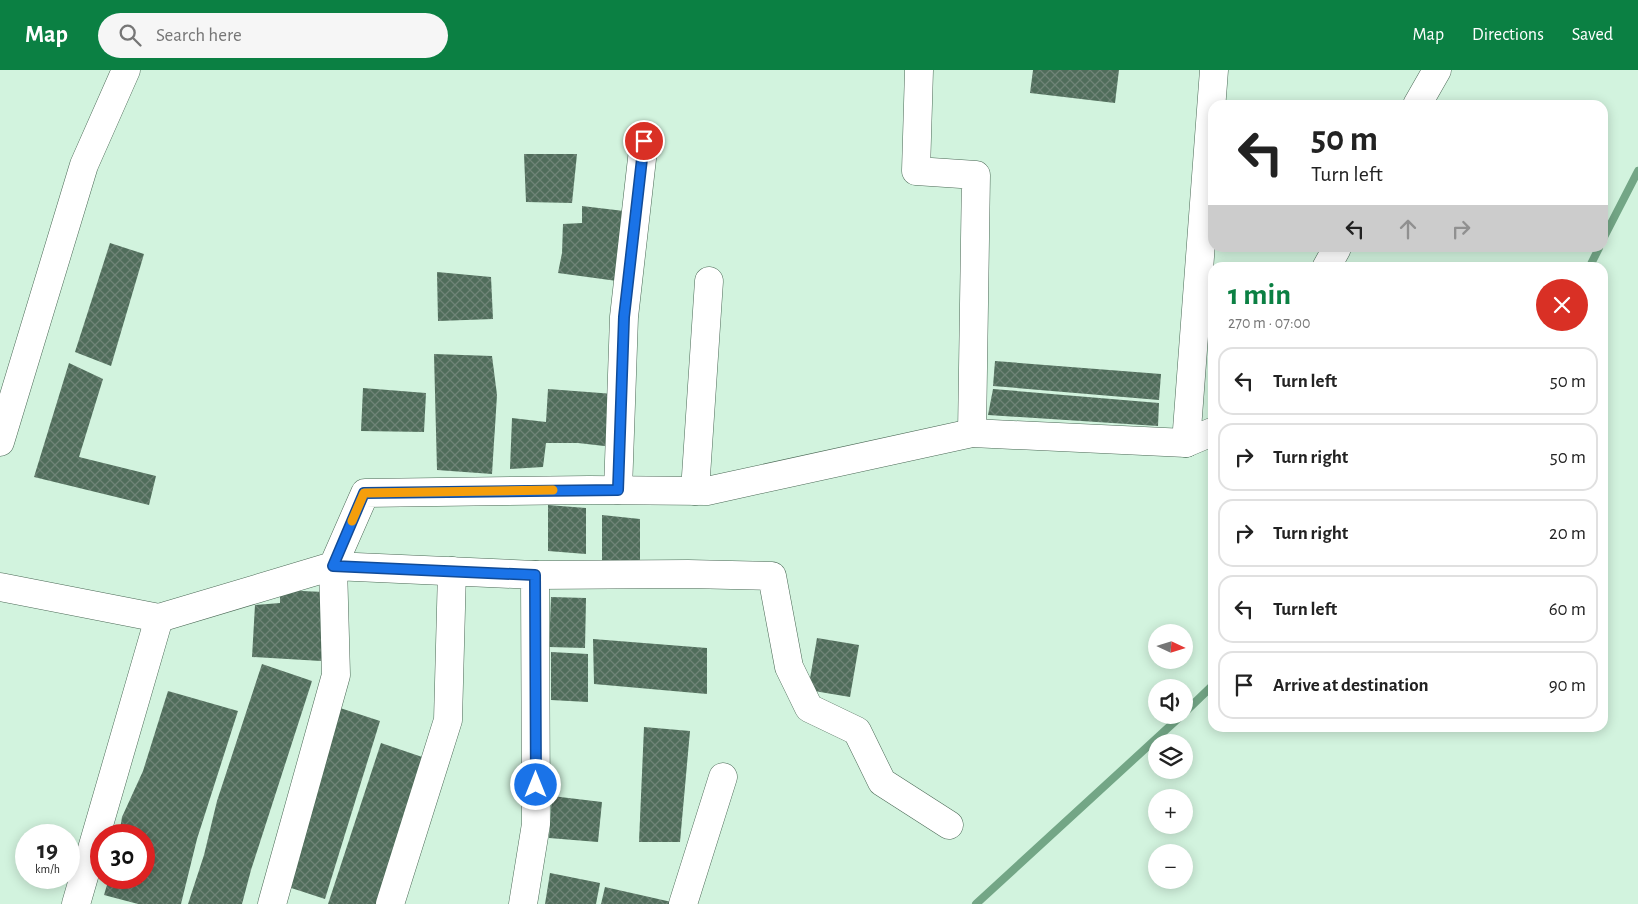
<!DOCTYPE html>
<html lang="en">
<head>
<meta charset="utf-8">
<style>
	body { margin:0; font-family:"Alegreya Sans",sans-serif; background:#f6f6f6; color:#222; height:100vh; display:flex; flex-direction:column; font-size:19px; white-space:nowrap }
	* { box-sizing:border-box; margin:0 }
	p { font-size:16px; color:#767676 }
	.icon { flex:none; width:28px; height:28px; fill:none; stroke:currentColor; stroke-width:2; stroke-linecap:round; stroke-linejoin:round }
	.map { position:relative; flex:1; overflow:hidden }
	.drawer { position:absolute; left:1208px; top:192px; width:400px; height:470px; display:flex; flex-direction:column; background:#fff; border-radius:15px; box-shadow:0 2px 12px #0003 }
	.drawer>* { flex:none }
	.top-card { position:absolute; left:1208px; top:30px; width:400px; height:152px; border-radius:15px; box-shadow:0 2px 12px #0003; background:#fff; color:#222; overflow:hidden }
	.needle { width:32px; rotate:94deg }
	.tools { position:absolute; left:1148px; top:554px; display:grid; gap:10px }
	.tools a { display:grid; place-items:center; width:45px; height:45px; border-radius:50%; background:#fff; box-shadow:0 2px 12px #0003; font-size:25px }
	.speed { position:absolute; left:15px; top:754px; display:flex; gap:10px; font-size:25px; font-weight:700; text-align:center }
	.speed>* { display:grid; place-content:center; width:65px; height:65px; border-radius:50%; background:#fff; box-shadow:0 2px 12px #0003; line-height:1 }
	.speed small { font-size:12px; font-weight:400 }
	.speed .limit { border:8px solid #d22; background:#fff; color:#111 }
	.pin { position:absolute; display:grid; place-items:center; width:42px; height:42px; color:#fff; margin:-21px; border:2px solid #fff; border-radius:50%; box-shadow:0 1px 5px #0007 }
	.me { position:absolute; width:55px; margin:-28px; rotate:0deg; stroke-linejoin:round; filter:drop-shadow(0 0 4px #0008) }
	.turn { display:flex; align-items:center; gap:18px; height:105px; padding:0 20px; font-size:22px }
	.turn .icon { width:65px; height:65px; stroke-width:2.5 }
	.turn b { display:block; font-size:35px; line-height:42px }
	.lanes { display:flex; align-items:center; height:48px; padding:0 20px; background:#0003; justify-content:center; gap:25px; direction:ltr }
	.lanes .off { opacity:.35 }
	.round { display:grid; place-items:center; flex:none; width:52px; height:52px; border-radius:26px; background:#f6f6f6 }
	.overview { display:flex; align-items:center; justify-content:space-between; height:85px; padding:0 20px }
	h1 { font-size:30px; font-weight:700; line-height:38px; color:#0b8043 }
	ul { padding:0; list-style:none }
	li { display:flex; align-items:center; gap:15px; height:68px; margin:0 10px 8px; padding:0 10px; border:2px solid #e0e0e0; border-radius:15px }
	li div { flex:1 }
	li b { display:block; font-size:19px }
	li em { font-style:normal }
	header { display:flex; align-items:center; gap:30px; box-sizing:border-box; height:70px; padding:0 25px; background:#0b8043; color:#fff }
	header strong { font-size:24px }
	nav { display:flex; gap:28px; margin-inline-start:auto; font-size:18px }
	.search { width:350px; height:45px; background:#f6f6f6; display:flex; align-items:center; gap:12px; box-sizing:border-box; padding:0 18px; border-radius:28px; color:#767676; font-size:19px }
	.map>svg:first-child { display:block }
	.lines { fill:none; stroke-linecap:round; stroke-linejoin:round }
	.stream { stroke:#73a686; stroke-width:8 }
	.building { fill:url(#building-cross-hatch) }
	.minor-casing { stroke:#4b6956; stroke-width:29 }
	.tertiary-casing { stroke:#4b6956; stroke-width:29 }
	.minor { stroke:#fff; stroke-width:28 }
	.tertiary { stroke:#fff; stroke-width:28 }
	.route-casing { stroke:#114b97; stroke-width:12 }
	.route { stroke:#1a73e8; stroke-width:9 }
	.slow { stroke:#f59e0b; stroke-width:9 }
</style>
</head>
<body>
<header>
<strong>Map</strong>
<div class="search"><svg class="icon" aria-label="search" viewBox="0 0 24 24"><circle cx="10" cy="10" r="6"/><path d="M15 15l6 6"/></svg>Search here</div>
<nav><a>Map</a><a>Directions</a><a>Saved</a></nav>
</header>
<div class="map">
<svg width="1638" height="834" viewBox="0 0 1638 834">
	<defs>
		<pattern id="building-cross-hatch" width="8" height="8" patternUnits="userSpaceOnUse" patternTransform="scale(1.25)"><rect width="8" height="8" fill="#506d5b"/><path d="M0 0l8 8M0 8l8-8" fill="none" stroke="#6f8477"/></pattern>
	</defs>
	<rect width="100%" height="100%" fill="#d2f3de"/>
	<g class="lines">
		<!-- stream -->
		<g class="stream">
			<path d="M1602 171 1638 101"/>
			<path d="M1589 198 1599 178"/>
			<path d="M1184 643 1212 616"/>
			<path d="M976 834 1182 645"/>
		</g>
	</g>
	<!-- building -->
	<g class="building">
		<path d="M1033 0H1119L1115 33 1030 23Z"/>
		<path d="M524 84H577L572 133 526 132Z"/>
		<path d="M582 136 624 141 617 211 558 203 562 183 563 154 582 153Z"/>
		<path d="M110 173 144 184 111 296 75 282Z"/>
		<path d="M437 202 491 207 493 249 438 251Z"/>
		<path d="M434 284 492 286 497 325 492 404 437 400Z"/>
		<path d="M995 291 1161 304 1159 330 993 316Z"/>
		<path d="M69 293 103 309 79 387 156 406 149 435 34 407Z"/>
		<path d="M363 318 426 323 424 362 361 361Z"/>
		<path d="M548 319 614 324 613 377 578 373H546L543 397 510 399 512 348 546 352Z"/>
		<path d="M993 319 1159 333 1158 356 988 345Z"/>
		<path d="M548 435 586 438V484L548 481Z"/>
		<path d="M602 445 640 449V495L602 491Z"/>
		<path d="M280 520 324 522 321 591 252 587 255 535 280 533Z"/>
		<path d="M551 527 586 528 585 578 549 577Z"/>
		<path d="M817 568 859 575 850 627 808 620Z"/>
		<path d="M593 569 707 578V624L594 614Z"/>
		<path d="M551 582 588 584V632L551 630Z"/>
		<path d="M262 594 312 611 251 800 242 834H188L204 785 217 731Z"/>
		<path d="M168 621 238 641 197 769 181 834H138L104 825 109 808H144V765H119L122 747 143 701Z"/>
		<path d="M334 636 380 651 325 829 279 814Z"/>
		<path d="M644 657 690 661 680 772H639Z"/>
		<path d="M381 673 428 689 379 834H328Z"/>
		<path d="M552 726 602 732 598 772 549 768Z"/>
		<path d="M550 803 600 813 596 834H545Z"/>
		<path d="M605 817 676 833V834H601Z"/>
	</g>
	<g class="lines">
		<!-- minor casing -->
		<g class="minor-casing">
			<g id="minor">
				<path d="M919 0 916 101 976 105 972 363"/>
				<path d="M1417 35 1437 0"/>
				<path d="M1326 198 1337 178"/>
				<path d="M1212 362 1186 373 1214 0"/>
				<path d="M618 420 624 247 644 71"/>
				<path d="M695 421 709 211"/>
				<path d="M535 505 688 504 772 506 789 597 809 638 857 661 882 712 949 755"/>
				<path d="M0 517 159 548 333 496 365 423 589 420 707 421 972 363 1186 373"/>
				<path d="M76 834 159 548"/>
				<path d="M272 834 336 605 333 496 535 505 536 754 523 834"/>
				<path d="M390 834 448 650 452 501"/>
				<path d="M683 834 723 707"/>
			</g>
		</g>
		<!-- tertiary casing -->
		<g class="tertiary-casing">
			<path id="tertiary" d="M0 372 84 95 126 0"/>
		</g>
		<!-- minor -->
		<use href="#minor" class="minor"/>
		<!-- tertiary -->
		<use href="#tertiary" class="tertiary"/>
	</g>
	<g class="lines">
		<!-- route casing -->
		<g class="route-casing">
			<path id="route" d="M536 715 535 505 333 496 364 423 618 420 624 247 644 71"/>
		</g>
		<!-- route -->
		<use href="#route" class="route"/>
		<!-- slow -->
		<path class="slow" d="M352 451 364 423 553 420"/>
	</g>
</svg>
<div class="tools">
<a><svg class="needle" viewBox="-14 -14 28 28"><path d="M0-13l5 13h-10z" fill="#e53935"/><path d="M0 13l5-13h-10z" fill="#767676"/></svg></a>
<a><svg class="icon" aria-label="sound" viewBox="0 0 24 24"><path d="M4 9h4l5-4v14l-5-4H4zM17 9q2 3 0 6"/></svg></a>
<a><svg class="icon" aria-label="layers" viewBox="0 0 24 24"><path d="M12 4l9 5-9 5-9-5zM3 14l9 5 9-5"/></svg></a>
<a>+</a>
<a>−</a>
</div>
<div class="speed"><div>19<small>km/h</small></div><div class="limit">30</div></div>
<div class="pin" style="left:644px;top:71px;background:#d93025"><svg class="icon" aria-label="arrive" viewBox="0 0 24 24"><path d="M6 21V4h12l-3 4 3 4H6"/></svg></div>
<svg class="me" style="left:536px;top:715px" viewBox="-20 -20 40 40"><circle r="17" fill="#1a73e8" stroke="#fff" stroke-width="3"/><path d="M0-11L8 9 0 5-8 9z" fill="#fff"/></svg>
<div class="top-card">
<div class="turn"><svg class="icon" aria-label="left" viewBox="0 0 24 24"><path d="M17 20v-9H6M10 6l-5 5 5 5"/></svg><div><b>50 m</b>Turn left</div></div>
<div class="lanes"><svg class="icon" aria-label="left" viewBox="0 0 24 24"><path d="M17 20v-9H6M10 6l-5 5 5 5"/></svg><svg class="icon off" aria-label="ahead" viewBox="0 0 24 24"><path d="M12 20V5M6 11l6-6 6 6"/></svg><svg class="icon off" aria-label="right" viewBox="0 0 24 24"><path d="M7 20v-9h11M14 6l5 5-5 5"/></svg></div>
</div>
<section class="drawer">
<div class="overview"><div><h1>1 min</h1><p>270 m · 07:00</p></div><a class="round" style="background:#d93025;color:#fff"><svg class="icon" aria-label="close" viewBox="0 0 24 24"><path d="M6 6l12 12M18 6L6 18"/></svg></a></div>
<ul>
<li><svg class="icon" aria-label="left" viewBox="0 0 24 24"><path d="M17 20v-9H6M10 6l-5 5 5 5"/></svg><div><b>Turn left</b></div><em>50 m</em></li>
<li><svg class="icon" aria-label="right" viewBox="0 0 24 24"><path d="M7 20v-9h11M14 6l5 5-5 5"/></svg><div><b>Turn right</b></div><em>50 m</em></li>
<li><svg class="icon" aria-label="right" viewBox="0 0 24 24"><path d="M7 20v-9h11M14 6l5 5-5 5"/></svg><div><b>Turn right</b></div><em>20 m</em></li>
<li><svg class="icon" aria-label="left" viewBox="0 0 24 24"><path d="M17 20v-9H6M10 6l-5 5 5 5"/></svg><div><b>Turn left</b></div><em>60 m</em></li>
<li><svg class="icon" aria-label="arrive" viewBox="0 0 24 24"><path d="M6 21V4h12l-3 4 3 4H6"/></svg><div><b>Arrive at destination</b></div><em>90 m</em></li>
</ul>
</section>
</div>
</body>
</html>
